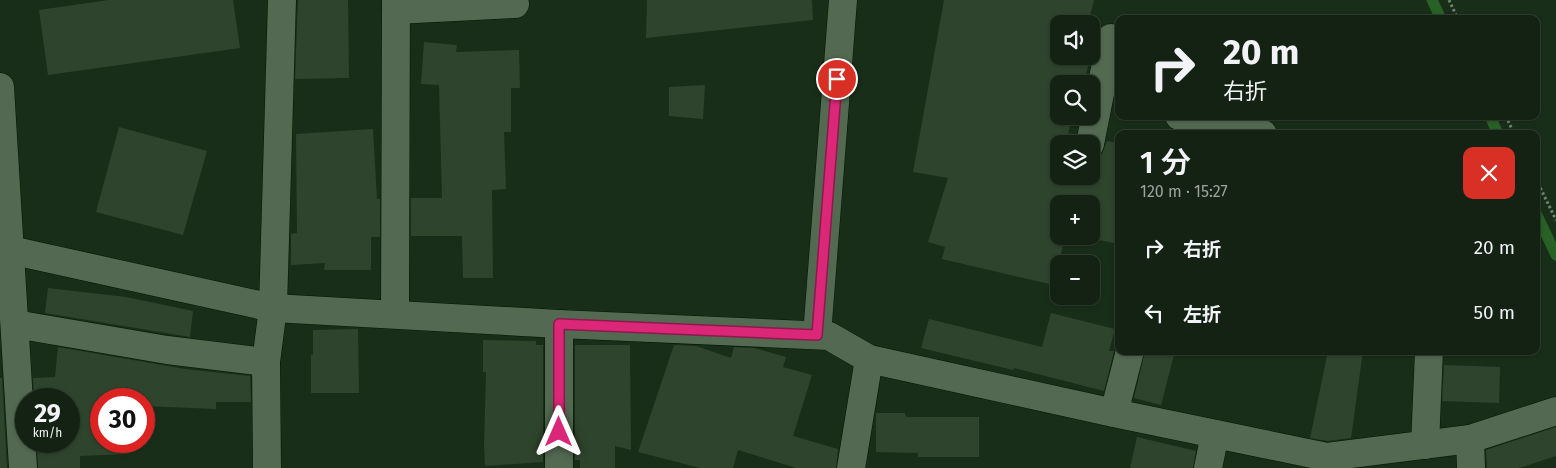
<!DOCTYPE html>
<html lang="ja">
<head>
<meta charset="utf-8">
<style>
	body { margin:0; font-family:"Fira Sans","Noto Sans JP",sans-serif; background:#202f20; color:#f1f3f6; height:100vh; display:flex; flex-direction:column; font-size:19px; white-space:nowrap }
	* { box-sizing:border-box; margin:0 }
	p { font-size:16px; color:#9da49f }
	.icon { flex:none; width:28px; height:28px; fill:none; stroke:currentColor; stroke-width:2; stroke-linecap:round; stroke-linejoin:round }
	.map { position:relative; flex:1; overflow:hidden }
	.sheet { position:absolute; left:1115px; top:130px; width:425px; height:225px; display:flex; flex-direction:column; background:#132212; border-radius:10px; box-shadow:0 1px 4px #0004,0 0 0 1px #323f32 }
	.sheet>* { flex:none }
	.top-card { position:absolute; left:1115px; top:15px; width:425px; height:105px; border-radius:10px; box-shadow:0 1px 4px #0004,0 0 0 1px #323f32; background:#132212; color:#f1f3f6; overflow:hidden }
	.controls { position:absolute; left:1050px; top:15px; display:grid; gap:10px }
	.controls a { display:grid; place-items:center; width:50px; height:50px; border-radius:10px; background:#132212; box-shadow:0 1px 4px #0004,0 0 0 1px #323f32; font-size:25px }
	.speed { position:absolute; left:15px; top:388px; display:flex; gap:10px; font-size:25px; font-weight:700; text-align:center }
	.speed>* { display:grid; place-content:center; width:65px; height:65px; border-radius:50%; background:#132212; box-shadow:0 1px 4px #0004,0 0 0 1px #323f32; line-height:1 }
	.speed small { font-size:12px; font-weight:400 }
	.speed .limit { border:8px solid #d22; background:#fff; color:#111 }
	.pin { position:absolute; display:grid; place-items:center; width:42px; height:42px; color:#fff; margin:-21px; border:2px solid #fff; border-radius:50%; box-shadow:0 1px 5px #0007 }
	.me { position:absolute; width:55px; margin:-28px; rotate:0deg; stroke-linejoin:round; filter:drop-shadow(0 0 4px #0008) }
	.turn { display:flex; align-items:center; gap:18px; height:105px; padding:0 25px; font-size:22px }
	.turn .icon { width:65px; height:65px; stroke-width:2.5 }
	.turn b { display:block; font-size:35px; line-height:42px }
	.round { display:grid; place-items:center; flex:none; width:52px; height:52px; border-radius:10px; background:#202f20 }
	.summary { display:flex; align-items:center; justify-content:space-between; height:85px; padding:0 25px }
	h1 { font-size:30px; font-weight:600; line-height:38px }
	ul { padding:0; list-style:none }
	li { display:flex; align-items:center; gap:15px; height:65px; padding:0 25px }
	li div { flex:1 }
	li b { display:block; font-size:19px }
	li em { font-style:normal }
	.map>svg:first-child { display:block }
	.lines { fill:none; stroke-linecap:round; stroke-linejoin:round }
	.stream { stroke:#286126; stroke-width:11 }
	.building { fill:#2f442d }
	.minor-casing { stroke:#031603; stroke-width:29 }
	.path { stroke:#718470; stroke-width:3; stroke-dasharray:2.5 2.5; stroke-linecap:butt }
	.minor { stroke:#536951; stroke-width:28 }
	.route-casing { stroke:#8e194d; stroke-width:12 }
	.route { stroke:#db2777; stroke-width:9 }
</style>
</head>
<body>
<div class="map">
<svg width="1556" height="468" viewBox="0 0 1556 468">
	<rect width="100%" height="100%" fill="#192e18"/>
	<g class="lines">
		<!-- stream -->
		<g class="stream">
			<path d="M1432 0 1441 19"/>
			<path d="M1490 116 1498 134"/>
			<path d="M1536 213 1556 255"/>
		</g>
	</g>
	<!-- building -->
	<g class="building">
		<path d="M109 0H233L240 48 48 75 39 10Z"/>
		<path d="M298 0H348L349 78 295 79Z"/>
		<path d="M647 0H812L813 20 646 38Z"/>
		<path d="M944 0H1094L1088 24H1059V56H1091L1083 84H1059V116H1073L1068 133 1076 135 1075 144H1059V176H1091V159H1095L1102 154 1107 141 1119 143V244L1078 236H1091V204H1059V236H1065L1054 285 942 259 945 247 928 242 948 178 913 172Z"/>
		<path d="M424 42 457 45 456 52 519 50 520 88H511V132H504L506 189 492 190 493 278H463L462 236H411V198H442L439 85 421 84Z"/>
		<path d="M705 85 703 119 669 116V87Z"/>
		<path d="M119 127 207 151 183 235 96 212Z"/>
		<path d="M373 129 377 199H380V237H371V270H324L325 263 291 265V234L297 233 296 134Z"/>
		<path d="M48 288 126 297 193 311 190 337 45 313Z"/>
		<path d="M1051 313 1115 329 1109 351H1114L1104 391 1014 368 1013 370 921 348 929 319 1042 347Z"/>
		<path d="M358 329 359 393H311V355H313V330Z"/>
		<path d="M483 340 536 341V345H543V462L485 466 484 444 486 372H483Z"/>
		<path d="M575 345H630L631 450 615 446V468H580V460H575Z"/>
		<path d="M674 345 696 346 731 358 734 347 754 348 786 357 783 367 812 375 793 436 838 449 836 468H796L738 450 733 468H700L638 452Z"/>
		<path d="M58 347 185 369 250 376 251 402H216V409L144 406V399H101V441H128V454L80 456V468H38L37 441H69V399H34L33 378 55 377Z"/>
		<path d="M1145 351H1175L1161 405 1134 398Z"/>
		<path d="M1328 351H1363L1351 438 1328 441 1310 438Z"/>
		<path d="M1444 365 1500 367 1499 403 1442 401Z"/>
		<path d="M0 378H2L7 468H0Z"/>
		<path d="M876 413H905L906 417H979V457H918V453L876 452Z"/>
		<path d="M1556 427V456L1519 468H1487L1486 450Z"/>
		<path d="M1137 437 1196 451 1193 468H1130Z"/>
	</g>
	<g class="lines">
		<!-- minor casing -->
		<g class="minor-casing">
			<g id="minor">
				<path d="M396 10 515 4"/>
				<path d="M0 87 23 468"/>
				<path d="M1179 116 1263 134"/>
				<path d="M1090 144 1111 38"/>
				<path d="M10 250 273 308 559 324 829 336 869 359 1114 413 1327 457 1470 439 1471 468"/>
				<path d="M395 314 396 0"/>
				<path d="M15 324 167 350 266 362"/>
				<path d="M559 324V468"/>
				<path d="M817 335 843 0"/>
				<path d="M1114 413 1130 351"/>
				<path d="M1470 439 1556 411"/>
				<path d="M1425 445 1429 351"/>
				<path d="M267 468 266 362 273 308 282 0"/>
				<path d="M851 468 869 359"/>
				<path d="M1208 468 1215 434"/>
			</g>
		</g>
		<!-- path -->
		<g class="path">
			<path d="M1449 0 1458 19"/>
			<path d="M1506 116 1514 134"/>
			<path d="M1536 179 1556 220"/>
		</g>
		<!-- minor -->
		<use href="#minor" class="minor"/>
	</g>
	<g class="lines">
		<!-- route casing -->
		<g class="route-casing">
			<path id="route" d="M559 432V324L817 335 837 79"/>
		</g>
		<!-- route -->
		<use href="#route" class="route"/>
	</g>
</svg>
<div class="controls">
<a><svg class="icon" aria-label="sound" viewBox="0 0 24 24"><path d="M4 9h4l5-4v14l-5-4H4zM17 9q2 3 0 6"/></svg></a>
<a><svg class="icon" aria-label="search" viewBox="0 0 24 24"><circle cx="10" cy="10" r="6"/><path d="M15 15l6 6"/></svg></a>
<a><svg class="icon" aria-label="layers" viewBox="0 0 24 24"><path d="M12 4l9 5-9 5-9-5zM3 14l9 5 9-5"/></svg></a>
<a>+</a>
<a>−</a>
</div>
<div class="speed"><div>29<small>km/h</small></div><div class="limit">30</div></div>
<div class="pin" style="left:837px;top:79px;background:#d93025"><svg class="icon" aria-label="arrive" viewBox="0 0 24 24"><path d="M6 21V4h12l-3 4 3 4H6"/></svg></div>
<svg class="me" style="left:559px;top:432px" viewBox="-20 -20 40 40"><path d="M0-17L14 15 0 8-14 15z" fill="#db2777" stroke="#fff" stroke-width="4"/></svg>
<div class="top-card">
<div class="turn"><svg class="icon" aria-label="right" viewBox="0 0 24 24"><path d="M7 20v-9h11M14 6l5 5-5 5"/></svg><div><b>20 m</b>右折</div></div>
</div>
<section class="sheet">
<div class="summary"><div><h1>1 分</h1><p>120 m · 15:27</p></div><a class="round" style="background:#d93025;color:#fff"><svg class="icon" aria-label="close" viewBox="0 0 24 24"><path d="M6 6l12 12M18 6L6 18"/></svg></a></div>
<ul>
<li><svg class="icon" aria-label="right" viewBox="0 0 24 24"><path d="M7 20v-9h11M14 6l5 5-5 5"/></svg><div><b>右折</b></div><em>20 m</em></li>
<li><svg class="icon" aria-label="left" viewBox="0 0 24 24"><path d="M17 20v-9H6M10 6l-5 5 5 5"/></svg><div><b>左折</b></div><em>50 m</em></li>
</ul>
</section>
</div>
</body>
</html>
